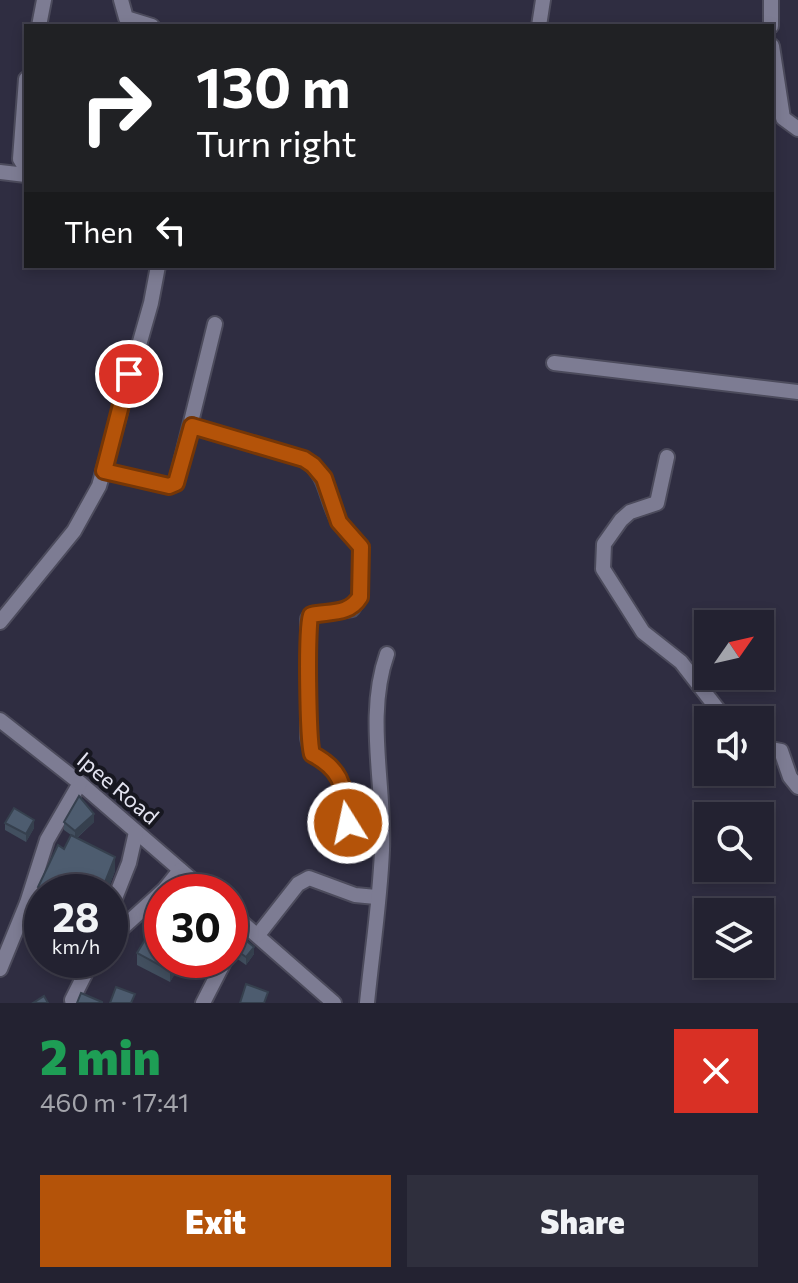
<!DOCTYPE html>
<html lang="en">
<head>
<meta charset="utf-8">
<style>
	body { margin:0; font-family:Commissioner,sans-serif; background:#2f2f3d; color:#f1f3f6; height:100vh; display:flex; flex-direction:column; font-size:30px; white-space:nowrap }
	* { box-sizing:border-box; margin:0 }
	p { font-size:26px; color:#a3a4ab }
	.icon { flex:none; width:44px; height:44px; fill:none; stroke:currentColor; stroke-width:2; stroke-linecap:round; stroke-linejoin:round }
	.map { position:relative; height:1003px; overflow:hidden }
	.sheet { display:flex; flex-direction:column; background:#232231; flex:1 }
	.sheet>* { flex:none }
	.guide { position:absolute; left:24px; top:24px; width:750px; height:244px; border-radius:0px; box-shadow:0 4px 12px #0003,0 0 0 2px #403f4d; background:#202124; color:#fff; overflow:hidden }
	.needle { width:52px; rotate:56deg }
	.fabs { position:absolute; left:694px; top:610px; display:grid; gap:16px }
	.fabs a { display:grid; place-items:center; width:80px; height:80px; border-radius:0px; background:#232231; box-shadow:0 4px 12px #0003,0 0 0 2px #403f4d; font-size:40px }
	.speed { position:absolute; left:24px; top:874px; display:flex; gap:16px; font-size:40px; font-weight:700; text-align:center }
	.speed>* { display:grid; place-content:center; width:104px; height:104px; border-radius:50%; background:#232231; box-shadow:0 4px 12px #0003,0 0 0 2px #403f4d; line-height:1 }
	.speed small { font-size:20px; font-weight:400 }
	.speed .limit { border:12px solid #d22; background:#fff; color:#111 }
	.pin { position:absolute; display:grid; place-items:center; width:68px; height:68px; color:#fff; margin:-34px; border:4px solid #fff; border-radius:50%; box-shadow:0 2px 8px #0007 }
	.me { position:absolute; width:88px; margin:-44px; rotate:350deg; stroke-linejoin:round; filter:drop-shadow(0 0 6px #0008) }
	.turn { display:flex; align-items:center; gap:28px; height:168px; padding:0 40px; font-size:36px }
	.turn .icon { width:104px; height:104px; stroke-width:2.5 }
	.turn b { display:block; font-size:56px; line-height:68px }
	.then { display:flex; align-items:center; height:76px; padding:0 40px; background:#0003; gap:16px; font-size:30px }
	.round { display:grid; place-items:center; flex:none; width:84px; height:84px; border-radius:0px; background:#2f2f3d }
	.headline { display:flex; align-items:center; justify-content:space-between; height:136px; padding:0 40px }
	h1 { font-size:48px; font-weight:800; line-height:60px; color:#1e9e55 }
	.primary-button { display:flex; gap:16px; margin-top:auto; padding:16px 40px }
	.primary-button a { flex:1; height:92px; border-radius:0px; background:#b45309; color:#fff; font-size:32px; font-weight:800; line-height:92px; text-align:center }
	.primary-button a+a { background:#2f2f3d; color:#f1f3f6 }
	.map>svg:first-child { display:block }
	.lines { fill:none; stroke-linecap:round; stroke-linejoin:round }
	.minor-casing { stroke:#4c4b5c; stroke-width:18 }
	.minor { stroke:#7d7c93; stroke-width:14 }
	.wall { fill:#424f5f }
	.shaded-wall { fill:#36404e }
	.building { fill:#4d5c6f; stroke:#36404e; stroke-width:2 }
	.route-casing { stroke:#753606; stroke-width:20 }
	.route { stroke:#b45309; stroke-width:14 }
	.labels { text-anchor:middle; stroke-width:8; stroke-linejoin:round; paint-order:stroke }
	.street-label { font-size:22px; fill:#e4e4f1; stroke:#171720 }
</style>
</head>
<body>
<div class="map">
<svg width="798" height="1003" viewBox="0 0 798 1003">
	<rect width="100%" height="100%" fill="#2f2d41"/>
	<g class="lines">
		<!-- minor casing -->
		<g class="minor-casing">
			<g id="minor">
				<path d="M121 0 126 18 152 26"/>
				<path d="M771 0V26"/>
				<path d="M39 26 44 0"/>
				<path d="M539 26 543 0"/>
				<path d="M772 46 783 118 798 129"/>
				<path d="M26 79 20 159 26 169"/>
				<path d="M0 172 26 175"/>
				<path d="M554 363 798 392"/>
				<path d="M192 426 304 459C329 475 325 500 340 523 346 532 355 539 361 547L360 597 352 609 311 615 308 619V738L312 754C354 775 336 800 354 834L382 837"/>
				<path d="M667 457 657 503 630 512 621 520 604 544 603 569 643 632 681 662 726 720"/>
				<path d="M104 471 169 486 176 483 215 324"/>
				<path d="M0 622 74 531 99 486 151 303 158 266"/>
				<path d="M0 720 80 783 206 892"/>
				<path d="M760 747 781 751 790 777 798 787"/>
				<path d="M110 911 129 863 136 832"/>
				<path d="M230 912 334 1003"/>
				<path d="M258 935 298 884 309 878 355 895 376 897"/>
				<path d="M110 939 164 890 180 870"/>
				<path d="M230 950 243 923"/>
				<path d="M0 969 27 903 47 840 80 783"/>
				<path d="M72 1000 92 960"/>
				<path d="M203 1003 225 960"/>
				<path d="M367 1003C372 952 380 901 382 850 385 785 365 716 387 654"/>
			</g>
		</g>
		<!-- minor -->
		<use href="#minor" class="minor"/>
	</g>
	<!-- wall -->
	<g class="wall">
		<path d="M64 822H94L77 838 115 871 107 892H42V903L38 901V887L64 849 71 835 64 830Z"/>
		<path d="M5 823 34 828 26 842 5 830Z"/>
		<path d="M236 950 254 954 246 965 236 958Z"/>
		<path d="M137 953 183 960 170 982 137 965Z"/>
	</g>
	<!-- shaded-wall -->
	<g class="shaded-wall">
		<path d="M94 814V822L75 839V831Z"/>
		<path d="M34 820V828L26 842V834Z"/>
		<path d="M115 857V871L107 892H101Z"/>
		<path d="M254 947V954L246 965V957Z"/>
		<path d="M176 960H183L170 982V971Z"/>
	</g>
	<!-- building -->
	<g class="building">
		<path d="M79 796 94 814 75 831 64 822Z"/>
		<path d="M14 808 34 820 26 834 5 823Z"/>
		<path d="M71 835 115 857 101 892H50L38 887 58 845 64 849Z"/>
		<path d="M156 922 162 925V960H176L170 971 137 953Z"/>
		<path d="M243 938 254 947 246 957 236 950Z"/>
		<path d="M246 984 268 992 264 1003H240Z"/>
		<path d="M116 987 135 994 131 1003H110Z"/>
		<path d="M81 993 102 1002V1003H77Z"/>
		<path d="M44 996 48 1003H33Z"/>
	</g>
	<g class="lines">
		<!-- route casing -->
		<g class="route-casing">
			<path id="route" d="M129 374 104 471 169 486 176 483 192 426 304 459 313 465 324 478 339 522 361 547 360 597C349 615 330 611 311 615 306 622 308 740 312 754 345 771 343 789 348 823"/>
		</g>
		<!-- route -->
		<use href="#route" class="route"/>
	</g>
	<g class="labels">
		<!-- street labels -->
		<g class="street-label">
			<text transform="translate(118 788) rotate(40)" y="8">Ipee Road</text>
		</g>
	</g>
</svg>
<div class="fabs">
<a><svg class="needle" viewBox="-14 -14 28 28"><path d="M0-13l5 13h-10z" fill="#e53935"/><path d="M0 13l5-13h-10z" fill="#a3a4ab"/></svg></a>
<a><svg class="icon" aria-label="sound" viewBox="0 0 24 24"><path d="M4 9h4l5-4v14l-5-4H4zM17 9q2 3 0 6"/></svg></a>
<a><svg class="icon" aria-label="search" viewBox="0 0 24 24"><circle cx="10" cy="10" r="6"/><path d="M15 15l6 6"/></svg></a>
<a><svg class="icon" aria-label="layers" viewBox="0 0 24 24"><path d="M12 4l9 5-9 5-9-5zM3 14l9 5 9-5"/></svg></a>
</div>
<div class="speed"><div>28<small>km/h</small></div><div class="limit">30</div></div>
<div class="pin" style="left:129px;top:374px;background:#d93025"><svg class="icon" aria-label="arrive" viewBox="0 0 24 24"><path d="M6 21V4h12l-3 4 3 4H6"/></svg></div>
<svg class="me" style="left:348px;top:823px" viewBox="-20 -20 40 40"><circle r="17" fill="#b45309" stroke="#fff" stroke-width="3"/><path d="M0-11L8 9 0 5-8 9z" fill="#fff"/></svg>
<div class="guide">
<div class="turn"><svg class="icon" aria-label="right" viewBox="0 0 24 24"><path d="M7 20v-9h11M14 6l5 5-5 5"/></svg><div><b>130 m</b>Turn right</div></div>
<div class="then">Then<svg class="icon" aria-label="left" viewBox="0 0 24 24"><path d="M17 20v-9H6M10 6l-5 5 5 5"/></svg></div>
</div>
</div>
<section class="sheet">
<div class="headline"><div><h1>2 min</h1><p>460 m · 17:41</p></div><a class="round" style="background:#d93025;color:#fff"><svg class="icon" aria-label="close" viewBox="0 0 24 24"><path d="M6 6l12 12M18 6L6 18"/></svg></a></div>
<div class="primary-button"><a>Exit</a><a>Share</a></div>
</section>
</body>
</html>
